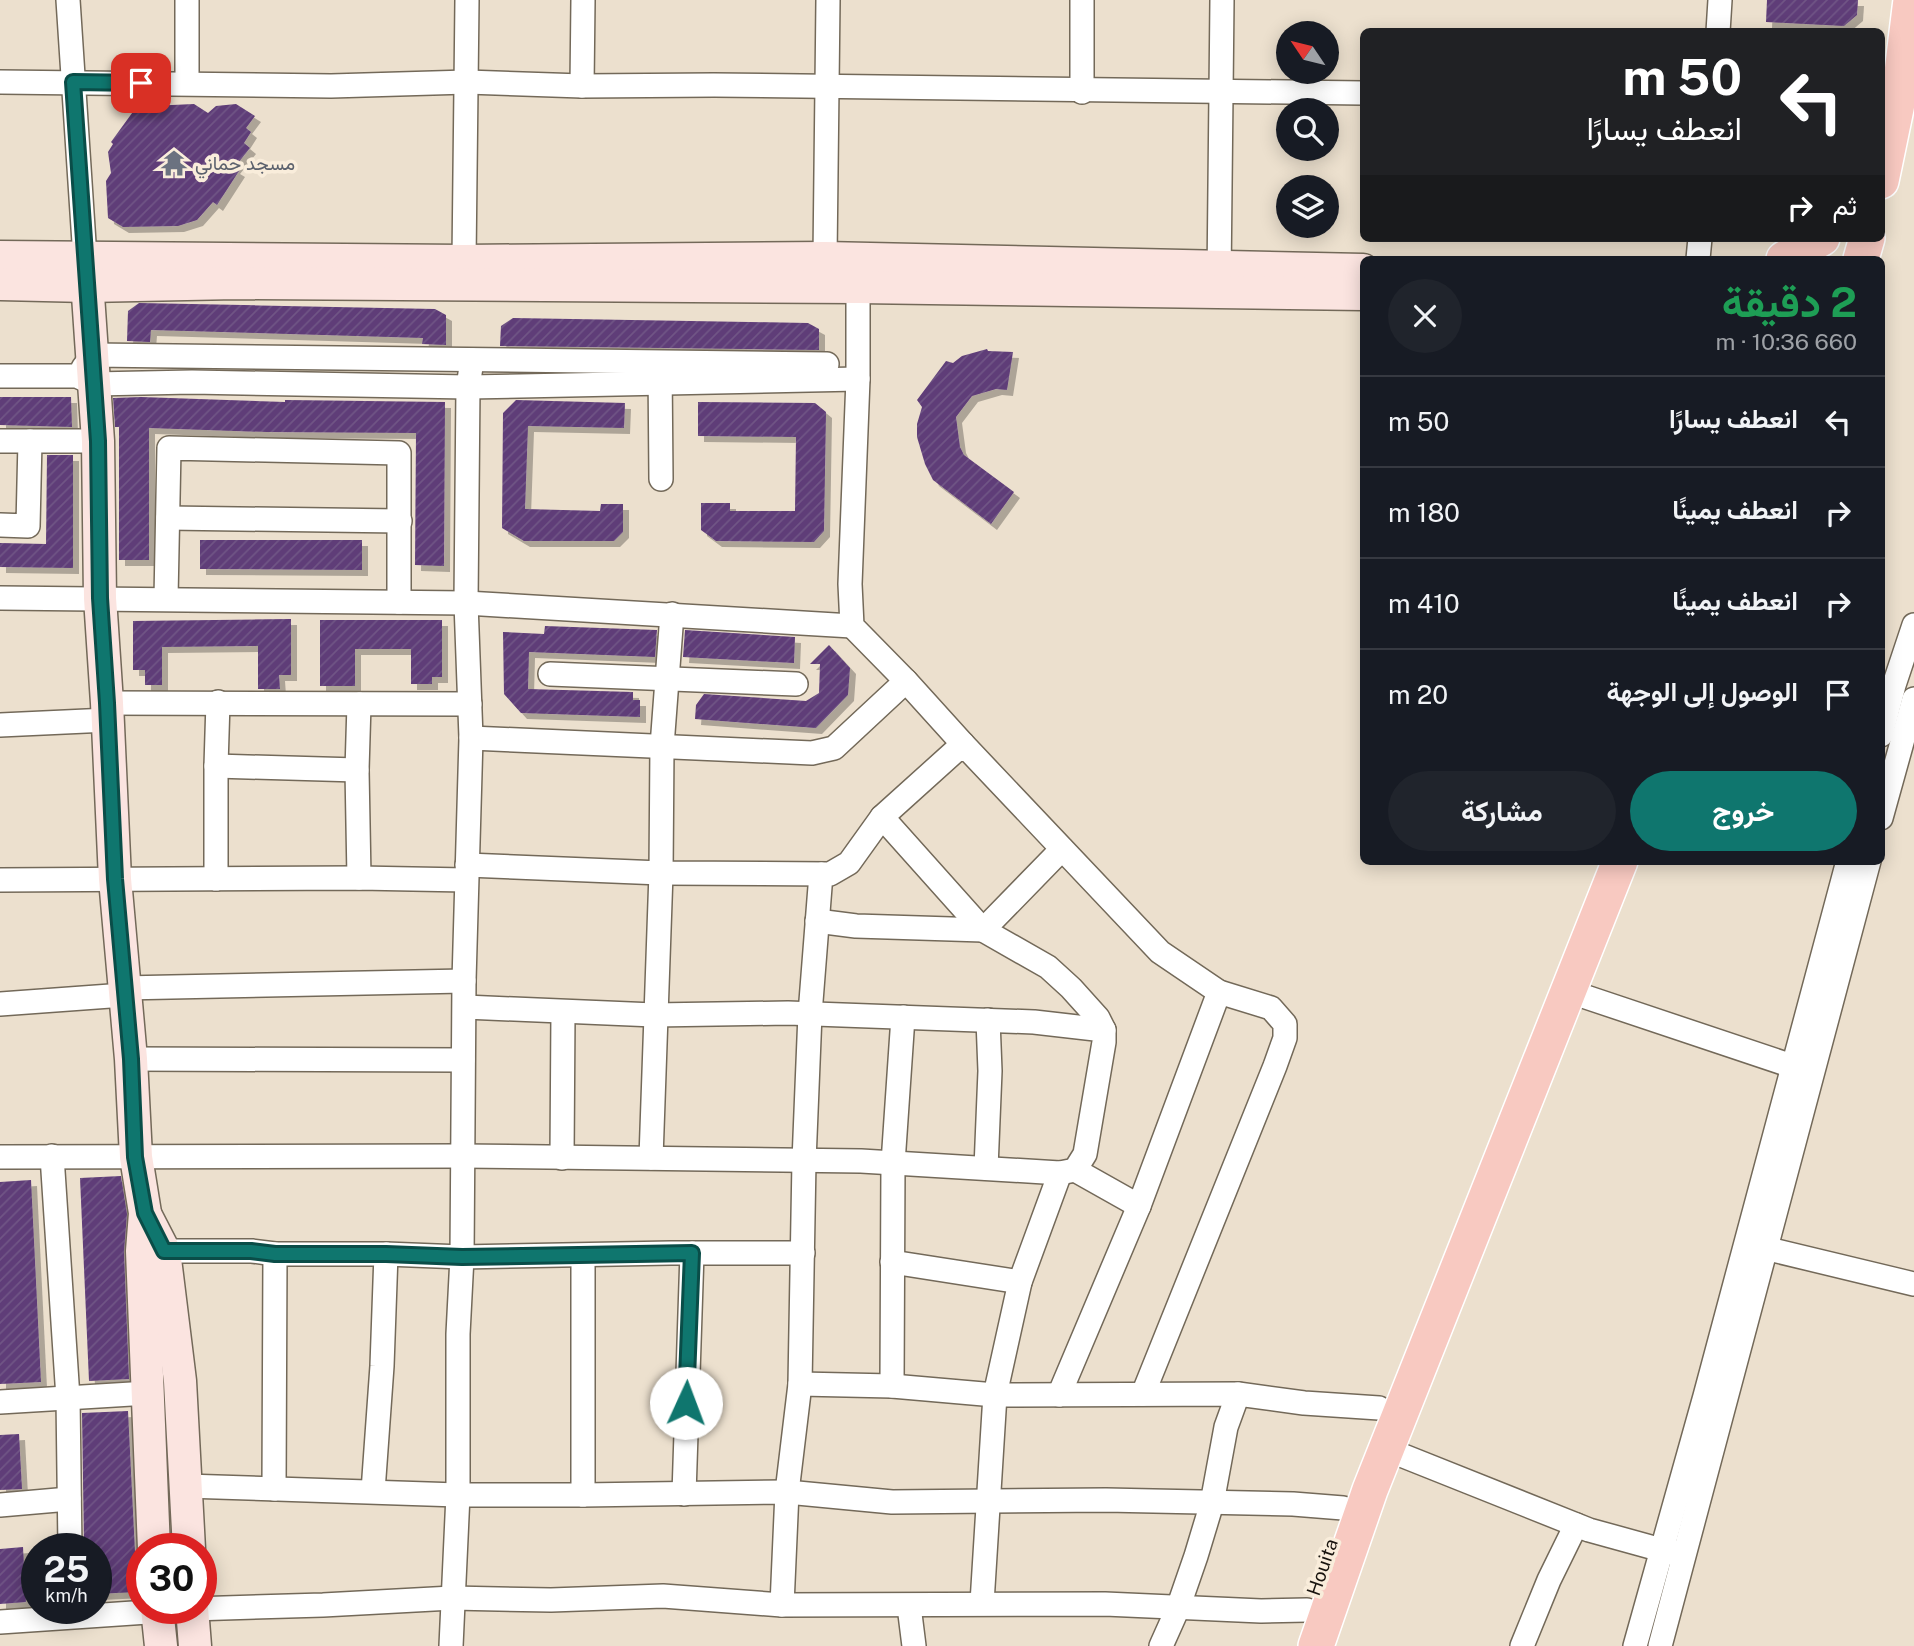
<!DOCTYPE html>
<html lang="ar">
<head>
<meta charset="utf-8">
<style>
	body { margin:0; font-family:"Public Sans",Vazirmatn,sans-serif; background:#20242c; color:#f1f3f6; direction:rtl; height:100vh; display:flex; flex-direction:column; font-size:26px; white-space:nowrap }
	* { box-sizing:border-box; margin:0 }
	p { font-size:23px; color:#9ea1a6 }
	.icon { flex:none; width:38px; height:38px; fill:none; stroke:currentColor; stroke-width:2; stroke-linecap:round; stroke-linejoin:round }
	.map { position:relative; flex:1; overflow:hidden; direction:ltr }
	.details { position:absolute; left:1360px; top:256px; width:525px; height:609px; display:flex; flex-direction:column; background:#171b24; border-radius:10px; box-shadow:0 4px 18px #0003; direction:rtl }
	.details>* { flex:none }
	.guide { position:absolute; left:1360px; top:28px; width:525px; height:214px; border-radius:10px; box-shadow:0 4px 18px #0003; direction:rtl; background:#202124; color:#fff; overflow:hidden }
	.needle { width:46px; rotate:305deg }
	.fabs { position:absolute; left:1276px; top:21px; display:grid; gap:14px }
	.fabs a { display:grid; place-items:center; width:63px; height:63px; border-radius:50%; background:#171b24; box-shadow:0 4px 18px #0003; font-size:35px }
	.speed { position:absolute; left:21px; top:1533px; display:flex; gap:14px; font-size:35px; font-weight:700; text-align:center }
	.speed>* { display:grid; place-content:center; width:91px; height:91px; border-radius:50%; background:#171b24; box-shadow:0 4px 18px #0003; line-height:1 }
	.speed small { font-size:18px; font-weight:400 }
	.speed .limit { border:10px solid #d22; background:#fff; color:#111 }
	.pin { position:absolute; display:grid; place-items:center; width:60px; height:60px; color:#fff; margin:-30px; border-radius:14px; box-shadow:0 4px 10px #0006 }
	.me { position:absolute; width:77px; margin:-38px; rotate:2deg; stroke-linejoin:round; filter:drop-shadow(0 0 5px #0008) }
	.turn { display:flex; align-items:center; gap:24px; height:147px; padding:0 28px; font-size:32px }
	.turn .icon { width:91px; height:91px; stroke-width:2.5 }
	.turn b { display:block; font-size:49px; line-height:60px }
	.then { display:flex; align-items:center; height:66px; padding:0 28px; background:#0003; gap:14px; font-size:26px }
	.round { display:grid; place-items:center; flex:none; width:74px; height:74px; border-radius:37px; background:#20242c }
	.head { display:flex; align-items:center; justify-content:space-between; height:119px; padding:0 28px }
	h1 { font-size:42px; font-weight:700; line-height:52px; color:#1e9e55 }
	.primary-button { display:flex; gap:14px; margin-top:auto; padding:14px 28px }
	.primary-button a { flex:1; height:80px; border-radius:42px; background:#0f766e; color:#fff; font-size:28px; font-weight:700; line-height:80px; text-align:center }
	.primary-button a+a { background:#20242c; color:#f1f3f6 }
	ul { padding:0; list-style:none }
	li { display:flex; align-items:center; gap:21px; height:91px; padding:0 28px; border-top:2px solid #363941 }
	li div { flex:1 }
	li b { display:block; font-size:26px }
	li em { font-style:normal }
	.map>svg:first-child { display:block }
	.building { fill:url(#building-hatch); filter:url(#shadow) }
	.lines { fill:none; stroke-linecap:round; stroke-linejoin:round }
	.street-casing { stroke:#736959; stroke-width:26 }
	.secondary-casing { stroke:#736959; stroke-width:35 }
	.primary-casing { stroke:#fff; stroke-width:38 }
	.street { stroke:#fff; stroke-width:23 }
	.secondary { stroke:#fbe4e0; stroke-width:32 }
	.primary { stroke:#f8c9c1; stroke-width:35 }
	.route-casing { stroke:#0a4d48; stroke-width:18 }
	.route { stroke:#0f766e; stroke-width:12 }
	.labels { text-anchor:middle; stroke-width:7; stroke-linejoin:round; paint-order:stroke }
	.worship-label { font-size:19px; fill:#5b616d; stroke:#f9eddb; text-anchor:start }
	.street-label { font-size:19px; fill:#18140e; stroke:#f9eddb }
</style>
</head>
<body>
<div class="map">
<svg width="1914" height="1646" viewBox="0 0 1914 1646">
	<defs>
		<pattern id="building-hatch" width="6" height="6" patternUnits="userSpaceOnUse" patternTransform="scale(1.75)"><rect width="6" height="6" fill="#5e3c78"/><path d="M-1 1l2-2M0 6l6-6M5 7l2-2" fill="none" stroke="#705585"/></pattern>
		<filter id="shadow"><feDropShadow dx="6" dy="6" stdDeviation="0" flood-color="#0004"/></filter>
	</defs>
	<rect width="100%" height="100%" fill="#ece0ce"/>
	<!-- building -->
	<g class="building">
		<path d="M1767 0H1858L1857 15 1844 26 1766 22Z"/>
		<path d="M194 104 208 113 216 106 236 104 255 116 246 128 251 132 244 143 250 148 234 168 239 171 217 205 213 202 197 220 178 226 123 227 108 218 106 181 111 173 108 152 113 144 111 142 135 109 142 113 150 106Z"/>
		<path d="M139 303 435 309 446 315V345L422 344 423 338 151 330 150 342 127 341 128 311Z"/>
		<path d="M513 318 808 323 819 329V350L500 346 501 326Z"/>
		<path d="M987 349 988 351 1013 352 1007 390 996 389 972 396 956 417 960 447 964 455 1014 492 991 524 933 480 925 464 917 437V424L922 407 917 400 946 361 953 363 962 356Z"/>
		<path d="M0 397H71L72 427 0 425Z"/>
		<path d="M141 397 285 402V400L445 402 444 566 415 565 416 433 267 432 149 428V560H119V427H115L113 398Z"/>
		<path d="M516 400 625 403 624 428 528 426 525 509 600 511 601 504H623V532L614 541H524L502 528 503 413Z"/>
		<path d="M698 402 815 403 826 412 824 531 814 542 716 541 701 530V503H730V511H795L796 437 698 436Z"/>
		<path d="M47 455H73V568L0 567V543L46 544Z"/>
		<path d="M200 540H362V570L200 569Z"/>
		<path d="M291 619V675H279L280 689H258V646L162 647V685H145V670H133V621Z"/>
		<path d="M320 620H442V677H432V684H411V649H355V686H320Z"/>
		<path d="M545 626 657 630 655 657 529 652 528 689 633 692V700H640V717L521 713 504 694 503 632 544 634Z"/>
		<path d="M685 630 795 637 794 663 683 657Z"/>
		<path d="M829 645 850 668 848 695 816 728 695 719 696 705 704 694 806 701 819 693 820 664H810Z"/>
		<path d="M121 1176 127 1214 124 1252 129 1379 89 1381 80 1178Z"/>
		<path d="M31 1180 41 1382 0 1384V1182Z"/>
		<path d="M128 1411 137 1592 96 1594V1549H84L82 1413Z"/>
		<path d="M19 1434 22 1489 0 1490V1435Z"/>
		<path d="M23 1547 26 1602 0 1604V1549Z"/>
	</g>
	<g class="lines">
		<!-- street casing -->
		<g class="street-casing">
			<g id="street">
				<path d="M68 0 85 258"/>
				<path d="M1718 32 1720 0"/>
				<path d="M0 82 331 86 467 82 582 86 714 85 1363 93"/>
				<path d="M187 83V0"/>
				<path d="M582 86 583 0"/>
				<path d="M1082 92V0"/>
				<path d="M825 258 828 0"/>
				<path d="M1698 259 1700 238"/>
				<path d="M464 261 467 0"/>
				<path d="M858 274V379L850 584 852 626 906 681 963 744"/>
				<path d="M1219 280 1222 0"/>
				<path d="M660 367 661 479"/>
				<path d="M83 368 93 355 827 364"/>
				<path d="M0 376H77L94 384 192 382 468 387 858 379"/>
				<path d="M0 441H30"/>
				<path d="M168 518 400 521"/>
				<path d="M0 525 28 526 30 441H98"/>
				<path d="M0 598 466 603 852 626"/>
				<path d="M166 598 169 448 399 453V602"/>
				<path d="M550 674 796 684"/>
				<path d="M107 703 470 704"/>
				<path d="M0 725 108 720"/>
				<path d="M1881 735 1894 685 1914 625"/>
				<path d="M471 738 812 753 834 748 906 681"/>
				<path d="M216 766 357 770"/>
				<path d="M882 817 983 930 1048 967 1071 988 1098 1018 1104 1030"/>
				<path d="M1881 818 1914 699"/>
				<path d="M467 865 661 873 830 874 849 863 882 817 963 744 1160 952 1219 992 1271 1008 1285 1024V1038L1275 1066 1143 1394"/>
				<path d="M359 878 357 770 359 704"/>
				<path d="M216 879V766L218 702"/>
				<path d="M0 880 359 878 466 880"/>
				<path d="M817 921 856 926 983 930 1062 849"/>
				<path d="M123 988 464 981"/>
				<path d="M1568 991 1807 1071"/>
				<path d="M0 1004 124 995"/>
				<path d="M131 1059 463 1060"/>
				<path d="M52 1156 68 1398 70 1549"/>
				<path d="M0 1157 462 1156 861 1161 1060 1173 1075 1170 1085 1154 1104 1042V1030L1034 1022 788 1013 654 1015 465 1007"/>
				<path d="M562 1158 563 1012"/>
				<path d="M651 1158 661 873 662 746 672 614"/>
				<path d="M986 1168 990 1071 988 1020"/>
				<path d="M1075 1170 1139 1206"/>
				<path d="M1752 1245 1914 1284"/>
				<path d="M148 1251H252L275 1254H386L462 1257 671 1253H803"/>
				<path d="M583 1256V1495"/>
				<path d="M892 1262 1020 1282"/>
				<path d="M800 1384 892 1386 995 1395 1238 1394 1304 1403 1379 1408"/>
				<path d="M892 1386 893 1163 903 1017"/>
				<path d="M1059 1395 1139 1206 1219 992"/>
				<path d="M0 1402 148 1393"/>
				<path d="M1386 1449 1589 1530 1676 1554"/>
				<path d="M186 1486 458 1495H583L787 1492 892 1502 1106 1500 1293 1504 1343 1508"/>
				<path d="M274 1489 275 1254"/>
				<path d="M373 1491 382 1366 386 1254"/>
				<path d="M684 1494 692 1253"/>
				<path d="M0 1505 69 1499"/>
				<path d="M982 1603 995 1395 1020 1282 1060 1173"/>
				<path d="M782 1605 787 1492 800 1384 804 1161 810 1014 821 874"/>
				<path d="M909 1606 914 1646"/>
				<path d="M0 1622 192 1609 323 1605 452 1598 551 1600 663 1596 782 1605 1105 1604 1261 1611 1307 1610"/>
				<path d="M451 1646 458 1495V1334L462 1257 464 981 471 738 466 603 468 387 472 360"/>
				<path d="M1161 1646 1178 1608 1196 1556 1212 1503 1226 1427 1238 1394"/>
				<path d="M1522 1646 1549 1580 1576 1525"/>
				<path d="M1635 1646 1705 1396 1848 861"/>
				<path d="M1660 1646 1869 861"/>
			</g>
		</g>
		<!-- secondary casing -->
		<g class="secondary-casing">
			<g id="secondary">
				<path d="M0 257 464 261 825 258 1363 270"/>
				<path d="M86 266 98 441 100 598 107 703 115 879 131 1059 136 1157 145 1213 142 1251 154 1549"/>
				<path d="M0 284 87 286 236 283 858 287 1363 294"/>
				<path d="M147 1218 164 1251 180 1381 189 1549"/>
				<path d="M157 1608 161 1646"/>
				<path d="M192 1608 195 1646"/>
			</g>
		</g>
		<!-- primary casing -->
		<g class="primary-casing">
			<g id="primary">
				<path d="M1881 181 1900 89 1911 0"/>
				<path d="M1784 259 1822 238"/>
				<path d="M1861 259 1867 238"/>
				<path d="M1316 1646 1370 1490 1620 861"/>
			</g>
		</g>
		<!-- street -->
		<use href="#street" class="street"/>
		<!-- secondary -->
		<use href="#secondary" class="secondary"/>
		<!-- primary -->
		<use href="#primary" class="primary"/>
	</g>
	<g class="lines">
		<!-- route casing -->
		<g class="route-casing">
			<path id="route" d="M141 83 73 82 98 441 100 598 107 703 115 879 131 1059 135 1157 145 1213 164 1251H251L275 1254H386L462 1257 692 1253 686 1403"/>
		</g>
		<!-- route -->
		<use href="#route" class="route"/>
	</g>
	<!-- icons -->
	<defs>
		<g id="temple-bare" transform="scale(2.1)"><path d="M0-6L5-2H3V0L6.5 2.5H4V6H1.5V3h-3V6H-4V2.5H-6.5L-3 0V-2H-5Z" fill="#6b7280" stroke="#f9eddb" stroke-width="2.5" paint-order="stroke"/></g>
	</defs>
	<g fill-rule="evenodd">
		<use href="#temple-bare" x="174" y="163"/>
	</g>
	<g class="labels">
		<!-- worship labels -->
		<g class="worship-label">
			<text x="195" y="170">مسجد حماني</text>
		</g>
		<!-- street labels -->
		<g class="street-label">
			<text transform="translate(1322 1567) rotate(-71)" y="7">Houita</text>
		</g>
	</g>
</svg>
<div class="fabs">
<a><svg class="needle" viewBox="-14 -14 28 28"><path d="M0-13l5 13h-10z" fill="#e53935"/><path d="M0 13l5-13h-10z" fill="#9ea1a6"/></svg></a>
<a><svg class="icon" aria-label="search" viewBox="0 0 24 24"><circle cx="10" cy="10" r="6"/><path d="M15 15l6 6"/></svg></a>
<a><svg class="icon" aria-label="layers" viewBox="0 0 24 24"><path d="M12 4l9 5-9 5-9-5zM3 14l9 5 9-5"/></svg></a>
</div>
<div class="speed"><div>25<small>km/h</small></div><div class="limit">30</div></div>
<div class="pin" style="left:141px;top:83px;background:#d93025"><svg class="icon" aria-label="arrive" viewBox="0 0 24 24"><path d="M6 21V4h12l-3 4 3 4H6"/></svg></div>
<svg class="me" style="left:686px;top:1403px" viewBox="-20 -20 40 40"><circle r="19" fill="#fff"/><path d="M0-13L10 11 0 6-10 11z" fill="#0f766e"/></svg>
<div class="guide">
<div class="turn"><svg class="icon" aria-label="left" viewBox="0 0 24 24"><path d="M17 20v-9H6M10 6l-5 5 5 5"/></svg><div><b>50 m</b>انعطف يسارًا</div></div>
<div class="then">ثم<svg class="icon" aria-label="right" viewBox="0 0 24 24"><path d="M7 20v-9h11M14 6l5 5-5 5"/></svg></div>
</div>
<section class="details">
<div class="head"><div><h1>2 دقيقة</h1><p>660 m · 10:36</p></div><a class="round"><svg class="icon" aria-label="close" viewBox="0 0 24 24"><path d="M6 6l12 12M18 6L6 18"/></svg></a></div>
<ul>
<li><svg class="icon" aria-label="left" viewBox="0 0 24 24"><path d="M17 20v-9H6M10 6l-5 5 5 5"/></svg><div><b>انعطف يسارًا</b></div><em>50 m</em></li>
<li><svg class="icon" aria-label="right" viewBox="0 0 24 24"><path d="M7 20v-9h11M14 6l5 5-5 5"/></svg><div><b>انعطف يمينًا</b></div><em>180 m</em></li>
<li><svg class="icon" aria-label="right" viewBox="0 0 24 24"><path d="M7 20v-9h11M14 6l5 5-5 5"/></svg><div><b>انعطف يمينًا</b></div><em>410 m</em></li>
<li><svg class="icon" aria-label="arrive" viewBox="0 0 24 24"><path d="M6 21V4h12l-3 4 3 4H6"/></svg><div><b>الوصول إلى الوجهة</b></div><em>20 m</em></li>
</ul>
<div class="primary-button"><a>خروج</a><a>مشاركة</a></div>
</section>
</div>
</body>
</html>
